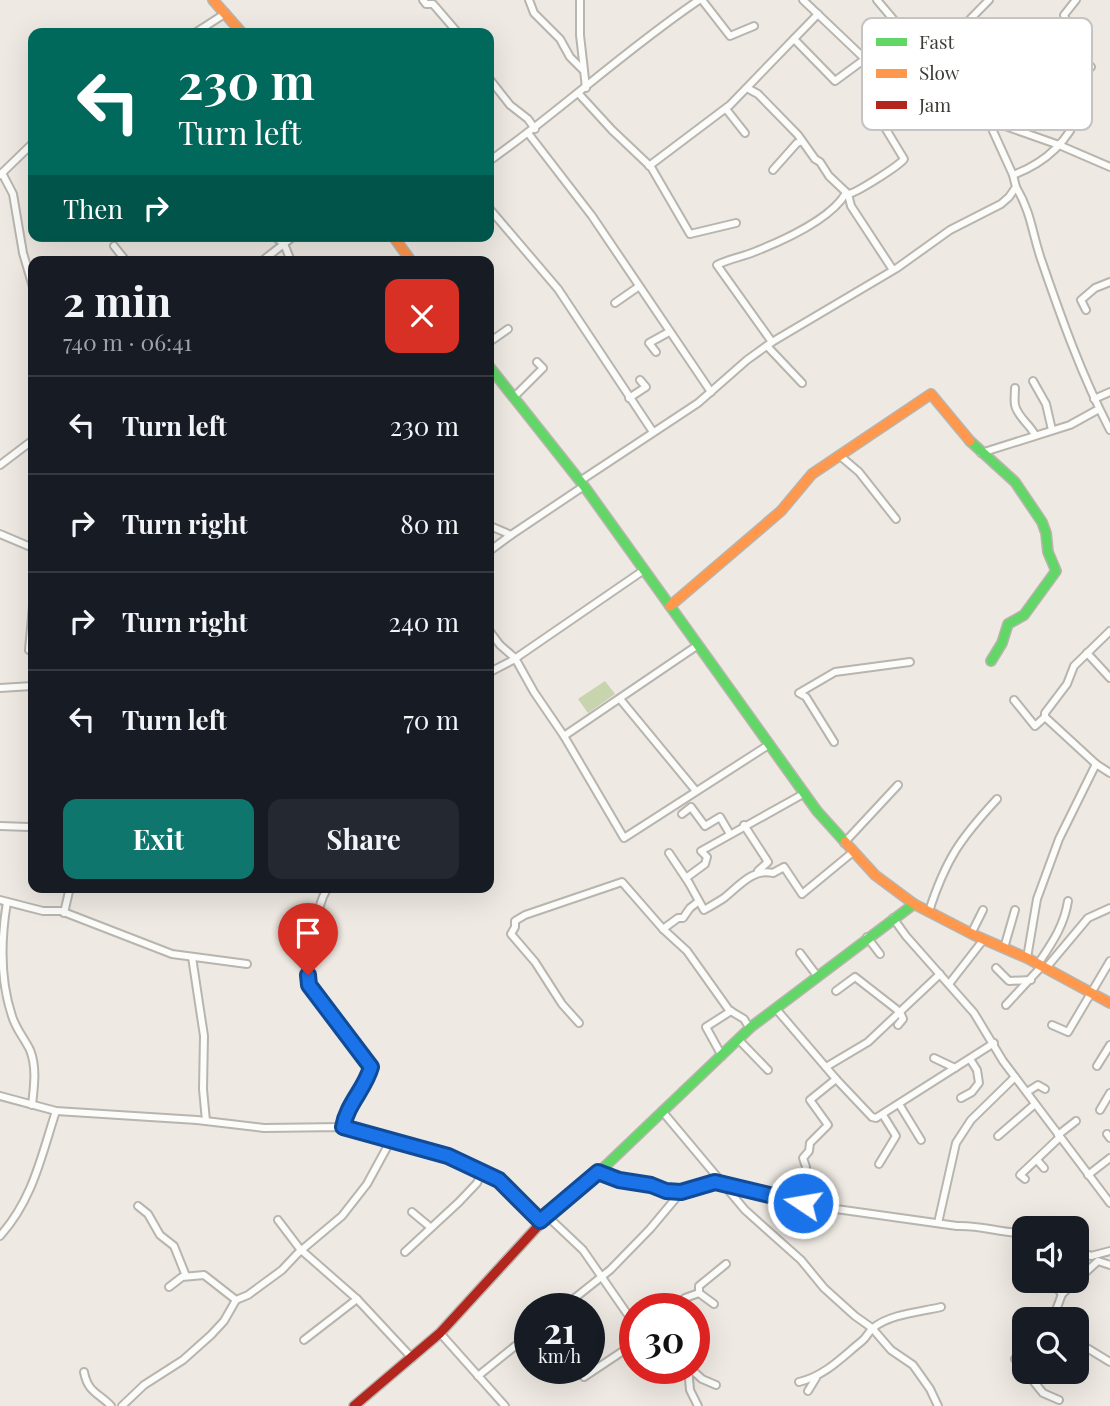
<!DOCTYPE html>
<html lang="en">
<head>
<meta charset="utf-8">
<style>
	body { margin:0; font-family:"Playfair Display",serif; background:#242831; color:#f1f3f6; height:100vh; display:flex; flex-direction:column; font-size:26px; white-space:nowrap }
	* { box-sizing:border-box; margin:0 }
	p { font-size:23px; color:#9ea1a6 }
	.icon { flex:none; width:38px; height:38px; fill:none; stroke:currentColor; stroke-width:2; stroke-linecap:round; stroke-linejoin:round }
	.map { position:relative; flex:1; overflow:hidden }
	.panel { position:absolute; left:28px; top:256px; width:466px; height:637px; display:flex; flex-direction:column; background:#171b24; border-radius:14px; box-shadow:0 7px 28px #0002 }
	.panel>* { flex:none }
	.guide { position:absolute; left:28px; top:28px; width:466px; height:214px; border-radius:14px; box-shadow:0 7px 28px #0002; background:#00695c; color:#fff; overflow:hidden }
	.fabs { position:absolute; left:1012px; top:1216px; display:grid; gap:14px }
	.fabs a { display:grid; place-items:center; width:77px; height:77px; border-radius:14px; background:#171b24; box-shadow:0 7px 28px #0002; font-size:35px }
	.speed { position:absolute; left:514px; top:1293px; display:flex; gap:14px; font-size:35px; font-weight:700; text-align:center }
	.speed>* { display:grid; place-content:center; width:91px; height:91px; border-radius:50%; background:#171b24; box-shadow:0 7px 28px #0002; line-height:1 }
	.speed small { font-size:18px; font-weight:400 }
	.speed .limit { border:10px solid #d22; background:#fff; color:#111 }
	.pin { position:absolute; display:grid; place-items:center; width:60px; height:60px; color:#fff; margin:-72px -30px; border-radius:50% 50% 50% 0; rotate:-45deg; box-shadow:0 0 7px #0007 }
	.pin .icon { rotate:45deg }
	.me { position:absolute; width:77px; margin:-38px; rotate:282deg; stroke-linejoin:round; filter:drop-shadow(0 0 5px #0008) }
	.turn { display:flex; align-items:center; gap:24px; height:147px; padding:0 35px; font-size:32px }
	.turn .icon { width:91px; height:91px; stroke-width:2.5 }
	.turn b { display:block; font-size:49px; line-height:60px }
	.then { display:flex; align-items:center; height:66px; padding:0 35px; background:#0003; gap:14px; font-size:26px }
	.round { display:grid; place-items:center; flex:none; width:74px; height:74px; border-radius:14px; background:#242831 }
	.headline { display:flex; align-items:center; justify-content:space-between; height:119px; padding:0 35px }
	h1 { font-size:42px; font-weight:700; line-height:52px }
	.action { display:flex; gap:14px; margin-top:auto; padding:14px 35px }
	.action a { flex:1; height:80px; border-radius:14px; background:#0f766e; color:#fff; font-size:28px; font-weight:700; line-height:80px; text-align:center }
	.action a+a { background:#242831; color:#f1f3f6 }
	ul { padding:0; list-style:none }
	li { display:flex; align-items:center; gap:21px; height:98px; padding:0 35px; border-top:2px solid #363941 }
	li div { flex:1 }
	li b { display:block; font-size:26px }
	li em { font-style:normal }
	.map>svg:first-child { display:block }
	.garden { fill:#c7d4ae }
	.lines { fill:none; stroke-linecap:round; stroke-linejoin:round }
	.street-casing { stroke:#b8b4ae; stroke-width:10 }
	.fast-casing { stroke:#b8b4ae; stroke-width:12 }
	.slow-casing { stroke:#b8b4ae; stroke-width:12 }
	.jam-casing { stroke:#b8b4ae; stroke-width:12 }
	.street { stroke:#fcfcfb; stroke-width:6 }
	.fast { stroke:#63d668; stroke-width:9 }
	.slow { stroke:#ff974d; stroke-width:9 }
	.jam { stroke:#b3261e; stroke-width:9 }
	.route-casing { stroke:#114b97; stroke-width:18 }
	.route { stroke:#1a73e8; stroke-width:12 }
	.key { fill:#fff; stroke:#c5c4c3; stroke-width:2 }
	.key-label { font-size:19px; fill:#3f3c37 }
</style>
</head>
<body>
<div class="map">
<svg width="1110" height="1406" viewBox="0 0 1110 1406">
	<rect width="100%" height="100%" fill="#eee9e2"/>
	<!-- garden -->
	<path class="garden" d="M605 681 615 694 588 713 578 699Z"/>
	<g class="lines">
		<!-- street casing -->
		<g class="street-casing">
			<g id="street">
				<path d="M423 0 426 4H433L458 33"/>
				<path d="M529 0 534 13 560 39 570 57 583 70"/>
				<path d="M580 0V35L586 88"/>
				<path d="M702 0 730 36 754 26"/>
				<path d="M1076 0 1064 15 1077 45 1081 65 1091 67"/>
				<path d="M195 33 226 13"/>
				<path d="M794 39 835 81 865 59 803 0"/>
				<path d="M929 61 989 0"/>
				<path d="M488 77 510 105 528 119 535 129"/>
				<path d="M747 88 758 94 798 135 815 159 820 162 829 176 848 194 851 206 893 270"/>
				<path d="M579 94 612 130 651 167 690 234 736 223"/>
				<path d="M726 109 745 133"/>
				<path d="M988 120 1059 145 1110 167"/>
				<path d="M528 133 592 216 711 392"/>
				<path d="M488 162C560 111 625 50 699 0"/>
				<path d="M649 166 730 105 818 14"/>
				<path d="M773 170 797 143 802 141"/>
				<path d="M2 173 13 194 23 253 33 287"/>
				<path d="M0 175 33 143"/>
				<path d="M1013 175C1045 163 1068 142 1080 111"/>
				<path d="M1016 187C1032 214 1032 234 1042 262 1062 320 1082 376 1110 430"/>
				<path d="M848 194C855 194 900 165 904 159L884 126 933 89 942 88"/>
				<path d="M488 207 558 289 653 432"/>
				<path d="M274 236 284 244 291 261"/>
				<path d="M114 246 126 261"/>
				<path d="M262 261 294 236"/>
				<path d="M615 303 638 287"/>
				<path d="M1086 310 1081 300 1095 288 1110 282"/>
				<path d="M772 342 897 268 950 230 1001 204 1009 197 1016 187 1013 175 988 120 942 88 936 70 877 0"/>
				<path d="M488 343 508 329"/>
				<path d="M767 346 802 383"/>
				<path d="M656 352 649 343 669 332"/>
				<path d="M1033 381 1046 404 1052 430"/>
				<path d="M1015 388C1015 393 1014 400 1015 405 1018 418 1030 424 1035 435"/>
				<path d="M514 397 543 368 537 362"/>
				<path d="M629 398 646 387 640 380"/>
				<path d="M1094 399 1110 392"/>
				<path d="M981 453 1070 425 1099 409"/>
				<path d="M839 455 859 472 896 519"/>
				<path d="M0 465 33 440"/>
				<path d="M580 481 698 403 747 360 772 342 717 265C728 259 742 257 754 252 782 241 831 219 846 193"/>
				<path d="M488 525 511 535"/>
				<path d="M0 534 33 548"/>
				<path d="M488 552 511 535 584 486"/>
				<path d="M33 606 29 650 33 652"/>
				<path d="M488 629 500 645 515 658 534 692 564 736 698 645"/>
				<path d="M1087 653 1110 678"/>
				<path d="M488 673 513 660 644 570"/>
				<path d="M33 684V699"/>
				<path d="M0 688 32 686"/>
				<path d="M620 699 696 791"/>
				<path d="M1014 700 1035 726 1045 717V713L1067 684 1074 666 1110 631"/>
				<path d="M1045 717 1096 764"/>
				<path d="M564 736 624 838 770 744"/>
				<path d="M834 742 806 697 799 693 835 672 910 662"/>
				<path d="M682 814 691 807 705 826 720 817 730 834"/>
				<path d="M744 825 768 862 758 871"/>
				<path d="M0 826 29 827 33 824"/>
				<path d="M844 843 898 785"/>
				<path d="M689 883 669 853 686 878 705 864 707 857 701 851 805 793"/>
				<path d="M328 887C316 907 317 924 313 946 311 960 307 972 309 985L371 1067C365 1089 347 1104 343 1127"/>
				<path d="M0 900 43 911H61L172 954 247 964"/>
				<path d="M7 902C1 938 0 980 12 1016 16 1029 24 1038 30 1050 37 1067 34 1087 32 1105"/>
				<path d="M929 911C946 859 960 839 997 799"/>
				<path d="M64 913 70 887"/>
				<path d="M893 918 906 936 974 1013 1003 1061 1110 1203"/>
				<path d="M663 929 678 918H683L690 908 699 901 689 883 704 910C711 906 718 902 724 898 739 886 753 868 773 873L784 867 802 894 853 852"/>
				<path d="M971 934 983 910"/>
				<path d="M867 937 880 954"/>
				<path d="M1004 948 1015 910"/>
				<path d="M800 953 818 977"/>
				<path d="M192 957 204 1036 203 1089 206 1121"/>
				<path d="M1027 958 1037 899 1059 839 1096 764 1110 773"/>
				<path d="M1038 964C1052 943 1064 926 1068 901"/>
				<path d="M996 968 1009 981 1031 980"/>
				<path d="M1046 968 1088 918 1110 908"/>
				<path d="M949 984 984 939"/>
				<path d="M836 991 855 977 900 1012 903 1019 898 1025"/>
				<path d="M1006 1005 1042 966"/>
				<path d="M777 1010 836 1079 872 1117 876 1118 994 1043"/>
				<path d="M579 1023 562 1004 535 962 511 934 515 927V921L525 915 622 882 663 929 687 951 729 1010 744 1019 750 1029"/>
				<path d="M1052 1025 1068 1032 1110 961"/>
				<path d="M739 1040 768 1070"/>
				<path d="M722 1056 706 1027 731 1011"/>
				<path d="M934 1058 955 1068"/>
				<path d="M1097 1066 1110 1045"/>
				<path d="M826 1067 868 1042 940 974"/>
				<path d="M1027 1092 1038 1085 1045 1089"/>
				<path d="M0 1096 56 1111 197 1120 264 1128 343 1127 448 1155 499 1180 540 1221"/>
				<path d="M961 1098 972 1092 979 1083 977 1070 970 1059"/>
				<path d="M899 1104 921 1140"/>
				<path d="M1100 1110 1110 1093"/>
				<path d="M662 1111 745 1210 801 1260 824 1288 855 1316 872 1328 891 1350 913 1365 930 1389 938 1406"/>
				<path d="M1107 1134 1110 1138"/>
				<path d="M1058 1135 1076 1121"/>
				<path d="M998 1136 1035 1104"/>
				<path d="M1037 1160 1044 1168"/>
				<path d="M879 1164 896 1136 883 1115"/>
				<path d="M598 1173 619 1180 681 1192 715 1182 822 1207 957 1226C982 1225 1000 1233 1024 1233"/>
				<path d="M1088 1175 1110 1158"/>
				<path d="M1025 1179 1020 1175 1060 1137"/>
				<path d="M803 1203 806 1167 803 1158 809 1151 810 1143 828 1125 810 1100 836 1079"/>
				<path d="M138 1206 148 1214 160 1235 174 1246 186 1276"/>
				<path d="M412 1212 430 1227"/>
				<path d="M546 1215 583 1250 635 1325"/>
				<path d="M278 1220 300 1249 357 1299"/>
				<path d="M938 1223 956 1143 971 1120 1015 1077"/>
				<path d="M0 1236C33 1199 41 1157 56 1111"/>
				<path d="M1076 1250 1091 1256 1110 1251"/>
				<path d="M405 1252 459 1202 477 1183 482 1172"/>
				<path d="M1051 1281 1062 1294"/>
				<path d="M1076 1281 1098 1261 1110 1265"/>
				<path d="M169 1287 182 1277 204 1275 236 1300"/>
				<path d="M699 1293V1286L726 1264"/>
				<path d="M561 1309 610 1270 650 1229 681 1192"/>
				<path d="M673 1309 685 1298 699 1293 714 1304"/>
				<path d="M1044 1320 1055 1313 1062 1294 1076 1281"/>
				<path d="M1024 1332 1021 1333 1024 1335"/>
				<path d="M440 1333 505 1406"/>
				<path d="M304 1340 357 1299 412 1358"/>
				<path d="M1024 1347 1015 1359 1024 1370"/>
				<path d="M1087 1348 1110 1362"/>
				<path d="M688 1368 690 1390 698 1406"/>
				<path d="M690 1368 702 1379 716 1385"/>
				<path d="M84 1372C88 1393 99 1393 111 1406"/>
				<path d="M1026 1372 1043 1393 1059 1400"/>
				<path d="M478 1376 530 1334"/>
				<path d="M584 1377 635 1343"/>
				<path d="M799 1382C825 1376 842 1357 862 1341 867 1337 869 1331 873 1328 890 1314 920 1312 941 1307"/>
				<path d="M808 1391 816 1378"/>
				<path d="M122 1406 144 1385 183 1360 211 1335 224 1321 236 1300 248 1295 282 1270 298 1253 342 1216 367 1184 391 1140"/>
			</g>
		</g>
		<!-- fast casing -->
		<g class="fast-casing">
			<g id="fast">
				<path d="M488 365 584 486 817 811 845 842"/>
				<path d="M970 441 1015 482 1042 522 1046 533 1048 552 1056 571 1024 615 1008 624 1002 643 991 661"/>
				<path d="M550 1213 598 1173 751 1027 914 904"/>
			</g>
		</g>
		<!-- slow casing -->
		<g class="slow-casing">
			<g id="slow">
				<path d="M213 0 242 33"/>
				<path d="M393 236 411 261"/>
				<path d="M670 606 781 511 812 474 931 394 970 441"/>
				<path d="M845 842 875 875 914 904 974 935 1027 958 1110 1003"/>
			</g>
		</g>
		<!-- jam casing -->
		<g class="jam-casing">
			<path id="jam" d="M354 1406 440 1333 550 1213"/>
		</g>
		<!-- street -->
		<use href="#street" class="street"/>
		<!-- fast -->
		<use href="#fast" class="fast"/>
		<!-- slow -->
		<use href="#slow" class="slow"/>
		<!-- jam -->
		<use href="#jam" class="jam"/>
	</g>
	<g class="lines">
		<!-- route casing -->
		<g class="route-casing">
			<path id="route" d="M308 975 309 985 371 1067C365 1089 347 1104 343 1127L448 1156 499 1180 540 1221 598 1172 619 1180 651 1185 666 1191 681 1192 715 1182 803 1203"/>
		</g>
		<!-- route -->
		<use href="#route" class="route"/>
	</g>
	<!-- legend -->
	<rect x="862" y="18" width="230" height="112" rx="10" class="key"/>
	<rect x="876" y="38" width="31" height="8" fill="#63d668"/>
	<rect x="876" y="69" width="31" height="9" fill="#ff974d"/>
	<rect x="876" y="101" width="31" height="8" fill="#b3261e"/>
	<g class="key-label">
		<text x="919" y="49">Fast</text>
		<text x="919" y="80">Slow</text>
		<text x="919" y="112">Jam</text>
	</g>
</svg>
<div class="fabs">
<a><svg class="icon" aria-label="sound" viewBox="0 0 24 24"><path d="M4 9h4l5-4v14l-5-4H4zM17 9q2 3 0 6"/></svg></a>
<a><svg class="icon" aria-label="search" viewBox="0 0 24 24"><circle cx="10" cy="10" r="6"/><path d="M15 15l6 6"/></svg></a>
</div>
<div class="speed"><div>21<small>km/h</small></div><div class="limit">30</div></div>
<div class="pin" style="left:308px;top:975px;background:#d93025"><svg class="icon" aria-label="arrive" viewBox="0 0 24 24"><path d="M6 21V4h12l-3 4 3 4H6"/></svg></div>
<svg class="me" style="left:803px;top:1203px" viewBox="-20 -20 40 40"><circle r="17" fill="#1a73e8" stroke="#fff" stroke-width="3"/><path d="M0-11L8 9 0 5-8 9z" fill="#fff"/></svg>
<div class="guide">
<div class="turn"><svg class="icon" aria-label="left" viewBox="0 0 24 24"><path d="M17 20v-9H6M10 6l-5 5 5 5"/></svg><div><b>230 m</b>Turn left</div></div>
<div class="then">Then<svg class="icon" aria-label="right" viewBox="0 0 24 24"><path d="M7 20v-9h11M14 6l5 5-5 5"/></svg></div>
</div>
<section class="panel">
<div class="headline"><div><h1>2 min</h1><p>740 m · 06:41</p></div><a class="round" style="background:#d93025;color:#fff"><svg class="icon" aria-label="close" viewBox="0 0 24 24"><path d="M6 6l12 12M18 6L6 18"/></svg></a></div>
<ul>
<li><svg class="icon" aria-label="left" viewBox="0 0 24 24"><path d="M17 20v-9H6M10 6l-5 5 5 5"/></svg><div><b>Turn left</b></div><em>230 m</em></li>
<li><svg class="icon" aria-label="right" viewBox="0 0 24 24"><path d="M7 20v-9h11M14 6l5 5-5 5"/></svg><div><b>Turn right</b></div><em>80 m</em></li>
<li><svg class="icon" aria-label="right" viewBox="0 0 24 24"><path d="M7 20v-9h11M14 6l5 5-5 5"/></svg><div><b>Turn right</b></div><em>240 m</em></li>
<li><svg class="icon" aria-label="left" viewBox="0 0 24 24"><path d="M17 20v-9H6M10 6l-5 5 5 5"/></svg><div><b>Turn left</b></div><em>70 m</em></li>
</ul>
<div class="action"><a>Exit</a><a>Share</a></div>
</section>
</div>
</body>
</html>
